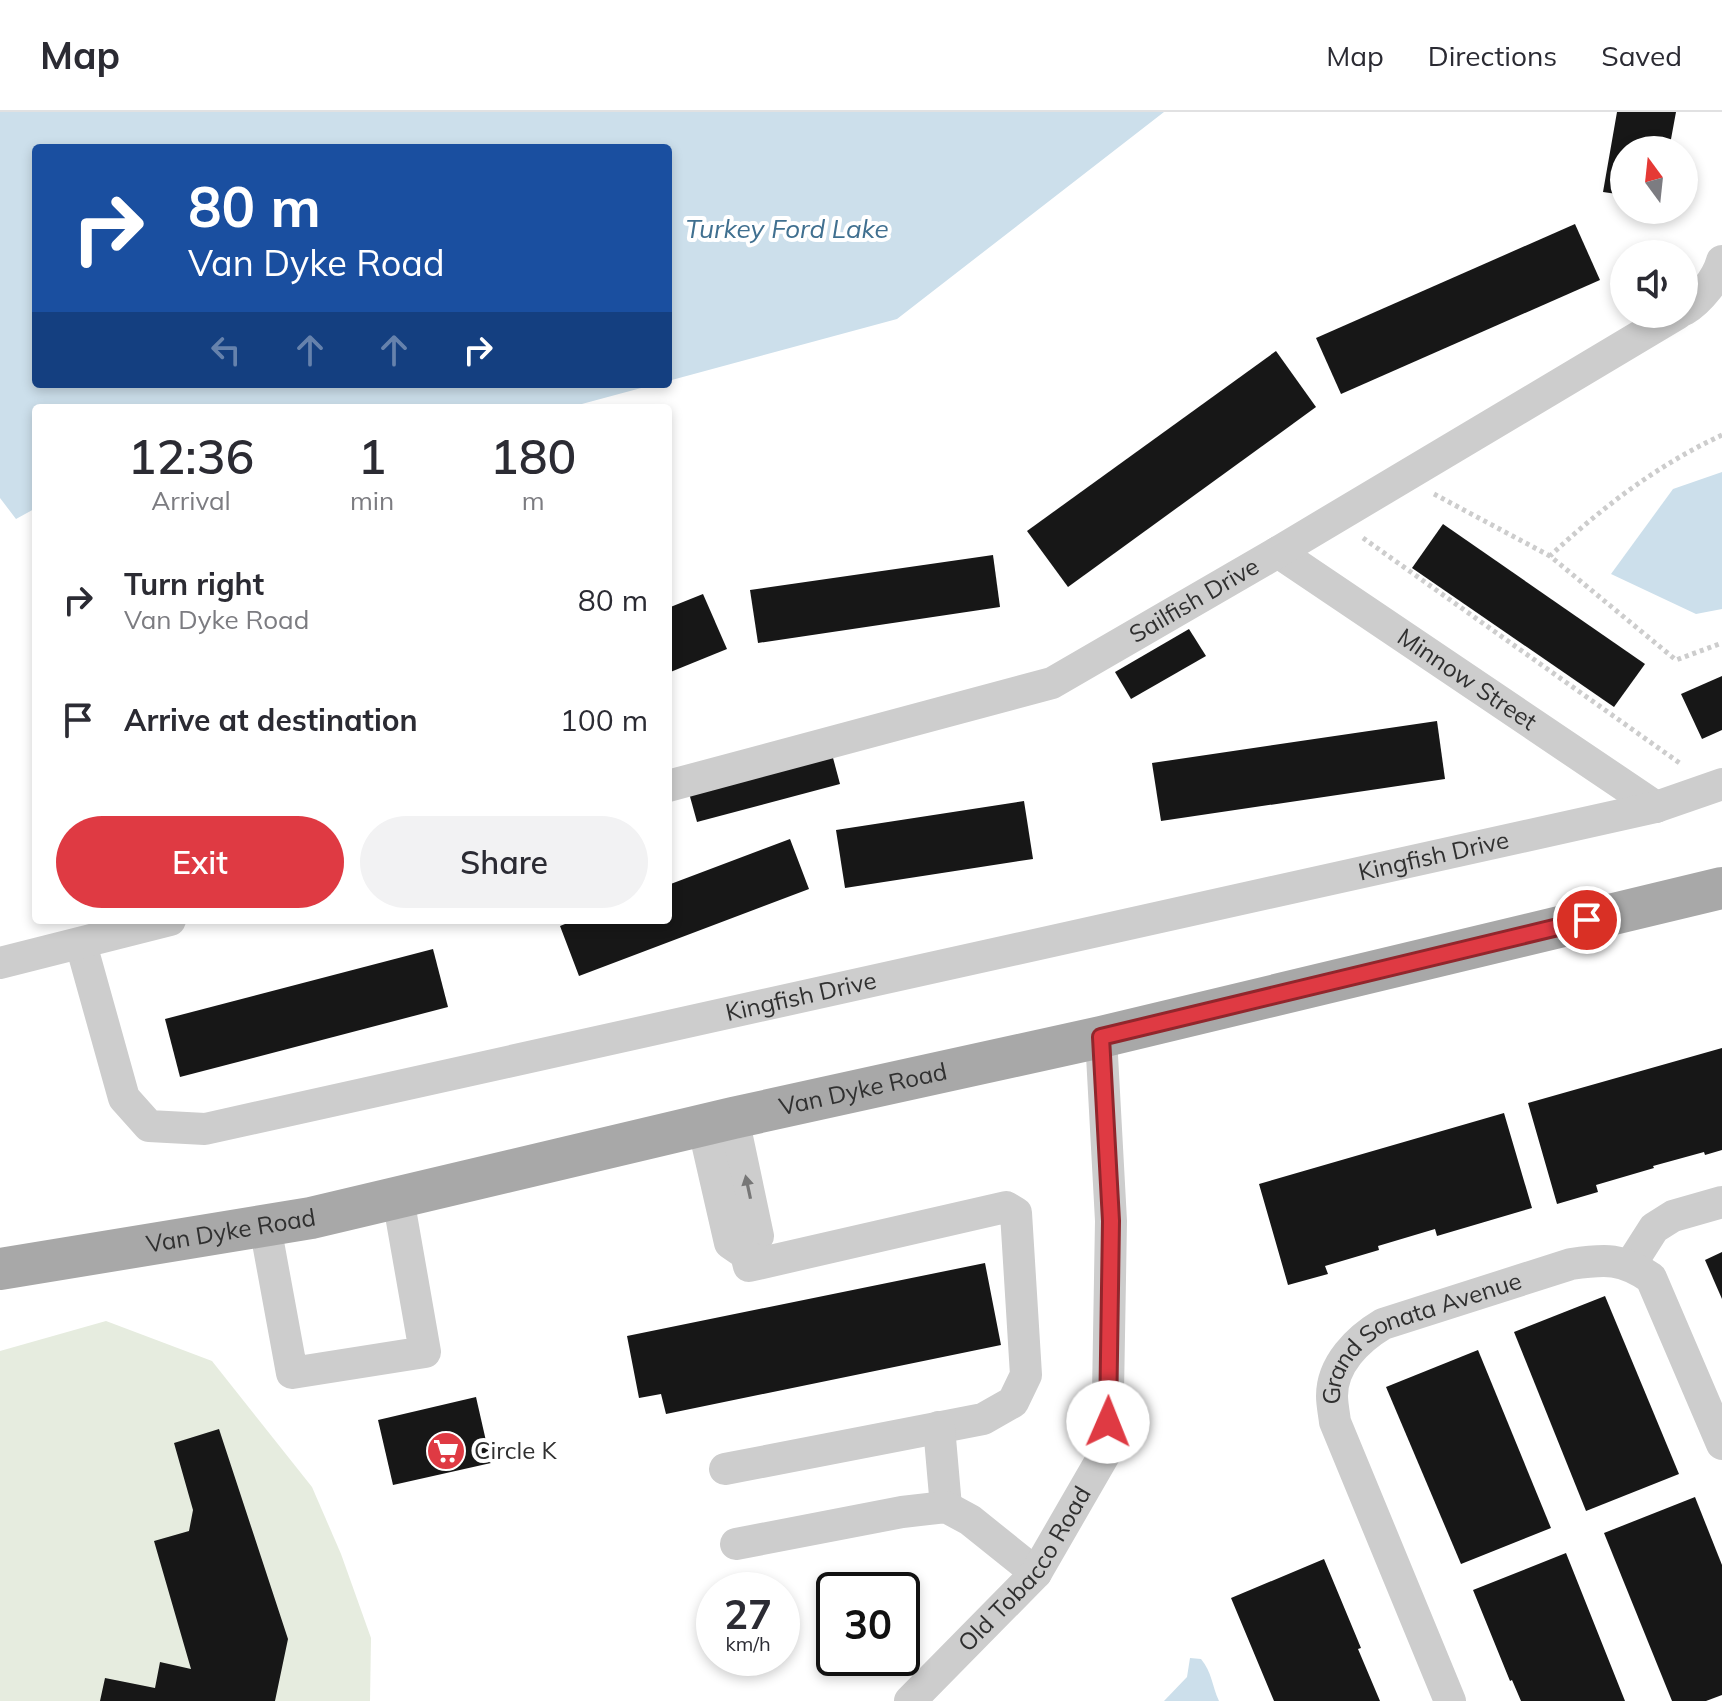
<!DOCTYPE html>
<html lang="en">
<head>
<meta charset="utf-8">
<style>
	body { margin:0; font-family:Mulish,sans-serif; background:#f2f2f3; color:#2b2b33; height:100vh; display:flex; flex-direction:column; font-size:30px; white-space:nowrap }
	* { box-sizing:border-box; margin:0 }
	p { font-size:26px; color:#7c7c81 }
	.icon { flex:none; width:44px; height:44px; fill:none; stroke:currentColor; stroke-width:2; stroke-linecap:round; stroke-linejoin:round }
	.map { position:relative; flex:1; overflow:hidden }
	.panel { position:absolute; left:32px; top:292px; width:640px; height:520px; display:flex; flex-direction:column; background:#fff; border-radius:8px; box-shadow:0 4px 12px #0003 }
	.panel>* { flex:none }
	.guide { position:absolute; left:32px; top:32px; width:640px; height:244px; border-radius:8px; box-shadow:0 4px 12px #0003; background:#1a4fa0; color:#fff; overflow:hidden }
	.needle { width:52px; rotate:345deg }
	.tools { position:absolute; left:1610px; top:24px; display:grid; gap:16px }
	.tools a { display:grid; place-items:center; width:88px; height:88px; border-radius:50%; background:#fff; box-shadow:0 4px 12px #0003; font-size:40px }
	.speed { position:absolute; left:696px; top:1460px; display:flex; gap:16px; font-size:40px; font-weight:700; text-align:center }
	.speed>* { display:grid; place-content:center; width:104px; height:104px; border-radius:50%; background:#fff; box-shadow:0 4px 12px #0003; line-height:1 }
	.speed small { font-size:20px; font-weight:400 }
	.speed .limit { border:4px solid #111; border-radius:12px; background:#fff; color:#111 }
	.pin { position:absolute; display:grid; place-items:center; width:68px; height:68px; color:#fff; margin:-34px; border:4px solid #fff; border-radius:50%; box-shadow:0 2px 8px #0007 }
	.me { position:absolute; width:88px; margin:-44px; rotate:1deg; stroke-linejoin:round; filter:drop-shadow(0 0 6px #0008) }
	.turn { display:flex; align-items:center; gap:28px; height:168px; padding:0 24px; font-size:36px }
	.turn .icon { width:104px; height:104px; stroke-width:2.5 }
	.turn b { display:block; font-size:56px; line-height:68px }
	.lanes { display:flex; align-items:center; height:76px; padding:0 24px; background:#0003; justify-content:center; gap:40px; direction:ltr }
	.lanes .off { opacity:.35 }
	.eta { display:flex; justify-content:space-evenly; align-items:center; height:136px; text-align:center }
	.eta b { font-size:48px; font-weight:600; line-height:56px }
	.cta { display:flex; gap:16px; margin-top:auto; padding:16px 24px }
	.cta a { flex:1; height:92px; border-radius:48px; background:#df3a43; color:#fff; font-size:32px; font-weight:600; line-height:92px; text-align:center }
	.cta a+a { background:#f2f2f3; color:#2b2b33 }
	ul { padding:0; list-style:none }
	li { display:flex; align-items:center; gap:24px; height:120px; padding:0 24px }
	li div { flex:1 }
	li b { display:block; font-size:30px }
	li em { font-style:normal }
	header { display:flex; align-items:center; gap:48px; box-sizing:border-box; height:112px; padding:0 40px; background:#fff; border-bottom:2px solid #e1e1e2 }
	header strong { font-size:38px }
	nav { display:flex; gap:44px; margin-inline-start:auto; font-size:28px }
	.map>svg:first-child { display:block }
	.green { fill:#e6ecdf }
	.water { fill:#ccdfeb }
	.building { fill:#171717 }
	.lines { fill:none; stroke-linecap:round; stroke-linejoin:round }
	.path { stroke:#cdcdcd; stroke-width:5; stroke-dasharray:4 4; stroke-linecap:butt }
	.minor { stroke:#cdcdcd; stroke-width:32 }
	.major { stroke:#a8a8a8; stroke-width:42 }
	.oneway { fill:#777 }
	.route-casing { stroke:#91262c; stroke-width:20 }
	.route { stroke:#df3a43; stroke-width:14 }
	.labels { text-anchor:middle; stroke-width:8; stroke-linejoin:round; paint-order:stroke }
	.street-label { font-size:24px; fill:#303030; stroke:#fff }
	.poi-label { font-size:24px; fill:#303030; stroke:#fff; text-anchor:start }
	.water-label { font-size:26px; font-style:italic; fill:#407090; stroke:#fff }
</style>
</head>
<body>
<header>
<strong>Map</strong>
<nav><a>Map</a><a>Directions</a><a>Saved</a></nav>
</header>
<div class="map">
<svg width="1722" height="1589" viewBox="0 0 1722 1589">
	<rect width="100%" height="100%" fill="#fff"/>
	<!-- green -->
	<path class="green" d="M106 1209 212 1249 312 1375 341 1442 371 1526 370 1589H0V1239Z"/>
	<!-- water -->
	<g class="water">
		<path d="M0 0H1164L897 207 668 269V36H36V272H656L567 296H36V396L16 407 0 386Z"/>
		<path d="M1722 360V497L1696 502 1611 462 1673 377Z"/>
		<path d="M1190 1546 1201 1547C1212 1560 1212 1574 1219 1589H1164L1187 1565Z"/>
	</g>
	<!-- building -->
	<g class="building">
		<path d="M1617 0H1676L1669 38H1624V83L1603 80Z"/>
		<path d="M1575 112 1600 168 1341 282 1316 226Z"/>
		<path d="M1276 239 1316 295 1068 475 1027 419Z"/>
		<path d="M1443 412 1645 552 1614 595 1412 456Z"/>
		<path d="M993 443 1000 495 758 531 750 478Z"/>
		<path d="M703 482 727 537 668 561V496Z"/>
		<path d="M1189 517 1206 544 1131 587 1115 560Z"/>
		<path d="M1722 564V618L1702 627 1681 582Z"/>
		<path d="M1437 609 1445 667 1161 709 1152 651Z"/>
		<path d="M832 642 840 672 697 710 689 681Z"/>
		<path d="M1024 689 1033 747 845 776 836 718Z"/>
		<path d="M790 727 809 777 579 864 560 814 575 808H668V773Z"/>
		<path d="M433 837 448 895 180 965 165 907Z"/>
		<path d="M1722 936V1038L1705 1043 1704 1040 1653 1054 1654 1056 1596 1073 1598 1080 1557 1092 1528 991Z"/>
		<path d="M1504 1001 1532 1096 1437 1124 1435 1117 1378 1134 1379 1138 1325 1154 1328 1162 1288 1173 1259 1072Z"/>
		<path d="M1722 1140V1187L1705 1148Z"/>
		<path d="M985 1151 1001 1233 666 1302 661 1282 639 1286 627 1224Z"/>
		<path d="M1605 1184 1679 1362 1586 1399 1514 1220Z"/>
		<path d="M1478 1238 1551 1416 1461 1452 1386 1275Z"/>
		<path d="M476 1285 491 1351 393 1373 378 1308Z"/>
		<path d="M219 1317 288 1527 275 1589H100L105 1566 155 1576 160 1550 191 1557 154 1429 189 1419 193 1398 174 1331Z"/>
		<path d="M1695 1385 1722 1453V1583L1706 1589H1672L1604 1421Z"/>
		<path d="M1566 1441 1625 1589H1521L1512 1568 1510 1569 1473 1478Z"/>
		<path d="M1324 1447 1361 1536 1358 1537 1380 1589H1274L1231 1486Z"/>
	</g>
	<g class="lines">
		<!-- path -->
		<g class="path">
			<path d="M1722 323C1659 352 1601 396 1550 444L1676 548 1722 531"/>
			<path d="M1434 382 1550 444"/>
			<path d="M1363 426 1681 652"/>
		</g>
		<!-- minor -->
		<g class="minor">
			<path d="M1684 198C1700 188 1717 167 1722 149"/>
			<path id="s1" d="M1278 440 1656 695"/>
			<path id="s2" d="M668 674 1052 571 1278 440 1677 202"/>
			<path id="s3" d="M81 832 124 986 149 1014 205 1017 1656 695 1722 672"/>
			<path d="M0 851 170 808"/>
			<path d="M733 1006 758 1124 746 1142"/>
			<path d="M703 1013 730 1131 746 1142 749 1154 1006 1095 1016 1101 1026 1263 1013 1290 983 1307 725 1357"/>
			<path d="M265 1114 292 1261 425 1240 398 1086"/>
			<path d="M1631 1152 1654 1116 1673 1104 1722 1090"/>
			<path d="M939 1315 946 1395"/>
			<path d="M736 1432 902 1400 946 1395 970 1408 1036 1461"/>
			<path id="s4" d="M910 1589 1036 1461 1107 1338 1111 1109 1101 925"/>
			<path id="s5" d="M1450 1589 1335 1310C1334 1301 1332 1292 1332 1284 1332 1252 1358 1227 1383 1212L1571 1152C1606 1147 1622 1146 1651 1166L1722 1332"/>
		</g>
		<!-- major -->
		<path class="major" id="s6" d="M0 1157 311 1106 733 1006 1101 925 1722 776"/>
	</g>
	<!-- one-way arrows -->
	<defs><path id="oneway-solid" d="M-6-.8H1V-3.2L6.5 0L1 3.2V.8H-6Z" transform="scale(2)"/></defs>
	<use class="oneway" href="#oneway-solid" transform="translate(748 1075) rotate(-102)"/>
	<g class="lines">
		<!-- route casing -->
		<g class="route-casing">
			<path id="route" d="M1108 1310 1111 1109 1101 925 1587 808"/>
		</g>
		<!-- route -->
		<use href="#route" class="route"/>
	</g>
	<!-- icons -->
	<defs>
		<g id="supermarket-disc" transform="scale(2)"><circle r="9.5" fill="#df3a43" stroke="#fff"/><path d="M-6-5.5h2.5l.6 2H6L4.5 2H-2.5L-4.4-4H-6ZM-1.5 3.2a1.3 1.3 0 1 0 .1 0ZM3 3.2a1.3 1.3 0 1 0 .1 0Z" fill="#fff"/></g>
	</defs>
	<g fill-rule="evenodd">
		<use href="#supermarket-disc" x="446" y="1339"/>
	</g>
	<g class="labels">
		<!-- street labels -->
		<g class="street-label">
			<text dy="8" stroke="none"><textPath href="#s2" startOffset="562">Sailfish Drive</textPath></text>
			<text dy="8" stroke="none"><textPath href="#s1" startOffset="228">Minnow Street</textPath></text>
			<text dy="8" stroke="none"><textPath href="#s3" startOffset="1512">Kingfish Drive</textPath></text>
			<text dy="8" stroke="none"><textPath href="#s3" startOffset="864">Kingfish Drive</textPath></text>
			<text dy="8" stroke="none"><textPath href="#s6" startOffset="882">Van Dyke Road</textPath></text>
			<text dy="8" stroke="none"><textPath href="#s6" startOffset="234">Van Dyke Road</textPath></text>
			<text dy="8" stroke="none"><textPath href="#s5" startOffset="442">Grand Sonata Avenue</textPath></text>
			<text dy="8" stroke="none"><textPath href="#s4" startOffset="176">Old Tobacco Road</textPath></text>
		</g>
		<!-- poi labels -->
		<g class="poi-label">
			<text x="474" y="1347">Circle K</text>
		</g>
		<!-- water labels -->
		<g class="water-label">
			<text x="787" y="126">Turkey Ford Lake</text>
		</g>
	</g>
</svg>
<div class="tools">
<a><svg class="needle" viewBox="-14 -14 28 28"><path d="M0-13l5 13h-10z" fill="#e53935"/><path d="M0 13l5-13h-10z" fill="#7c7c81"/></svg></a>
<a><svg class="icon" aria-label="sound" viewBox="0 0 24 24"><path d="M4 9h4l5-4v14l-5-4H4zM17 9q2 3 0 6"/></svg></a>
</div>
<div class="speed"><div>27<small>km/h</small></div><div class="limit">30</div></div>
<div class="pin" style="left:1587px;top:808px;background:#d93025"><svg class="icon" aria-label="arrive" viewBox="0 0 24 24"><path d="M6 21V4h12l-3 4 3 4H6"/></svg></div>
<svg class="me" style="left:1108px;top:1310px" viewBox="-20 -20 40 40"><circle r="19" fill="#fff"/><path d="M0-13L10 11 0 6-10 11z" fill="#df3a43"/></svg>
<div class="guide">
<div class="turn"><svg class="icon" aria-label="right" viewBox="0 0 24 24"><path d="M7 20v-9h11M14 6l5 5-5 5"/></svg><div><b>80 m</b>Van Dyke Road</div></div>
<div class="lanes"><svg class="icon off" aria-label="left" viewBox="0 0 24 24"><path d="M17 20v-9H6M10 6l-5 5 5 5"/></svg><svg class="icon off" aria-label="ahead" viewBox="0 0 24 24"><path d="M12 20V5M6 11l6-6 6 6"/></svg><svg class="icon off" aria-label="ahead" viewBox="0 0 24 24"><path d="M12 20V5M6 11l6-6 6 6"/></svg><svg class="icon" aria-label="right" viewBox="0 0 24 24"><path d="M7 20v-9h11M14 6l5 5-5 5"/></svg></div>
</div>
<section class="panel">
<div class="eta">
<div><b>12:36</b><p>Arrival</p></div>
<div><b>1</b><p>min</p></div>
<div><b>180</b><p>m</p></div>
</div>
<ul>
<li><svg class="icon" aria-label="right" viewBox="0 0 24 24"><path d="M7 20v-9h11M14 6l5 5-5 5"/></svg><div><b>Turn right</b><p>Van Dyke Road</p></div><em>80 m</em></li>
<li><svg class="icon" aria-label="arrive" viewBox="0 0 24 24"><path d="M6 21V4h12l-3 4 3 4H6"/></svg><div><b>Arrive at destination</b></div><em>100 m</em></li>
</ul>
<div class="cta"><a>Exit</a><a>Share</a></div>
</section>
</div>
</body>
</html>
